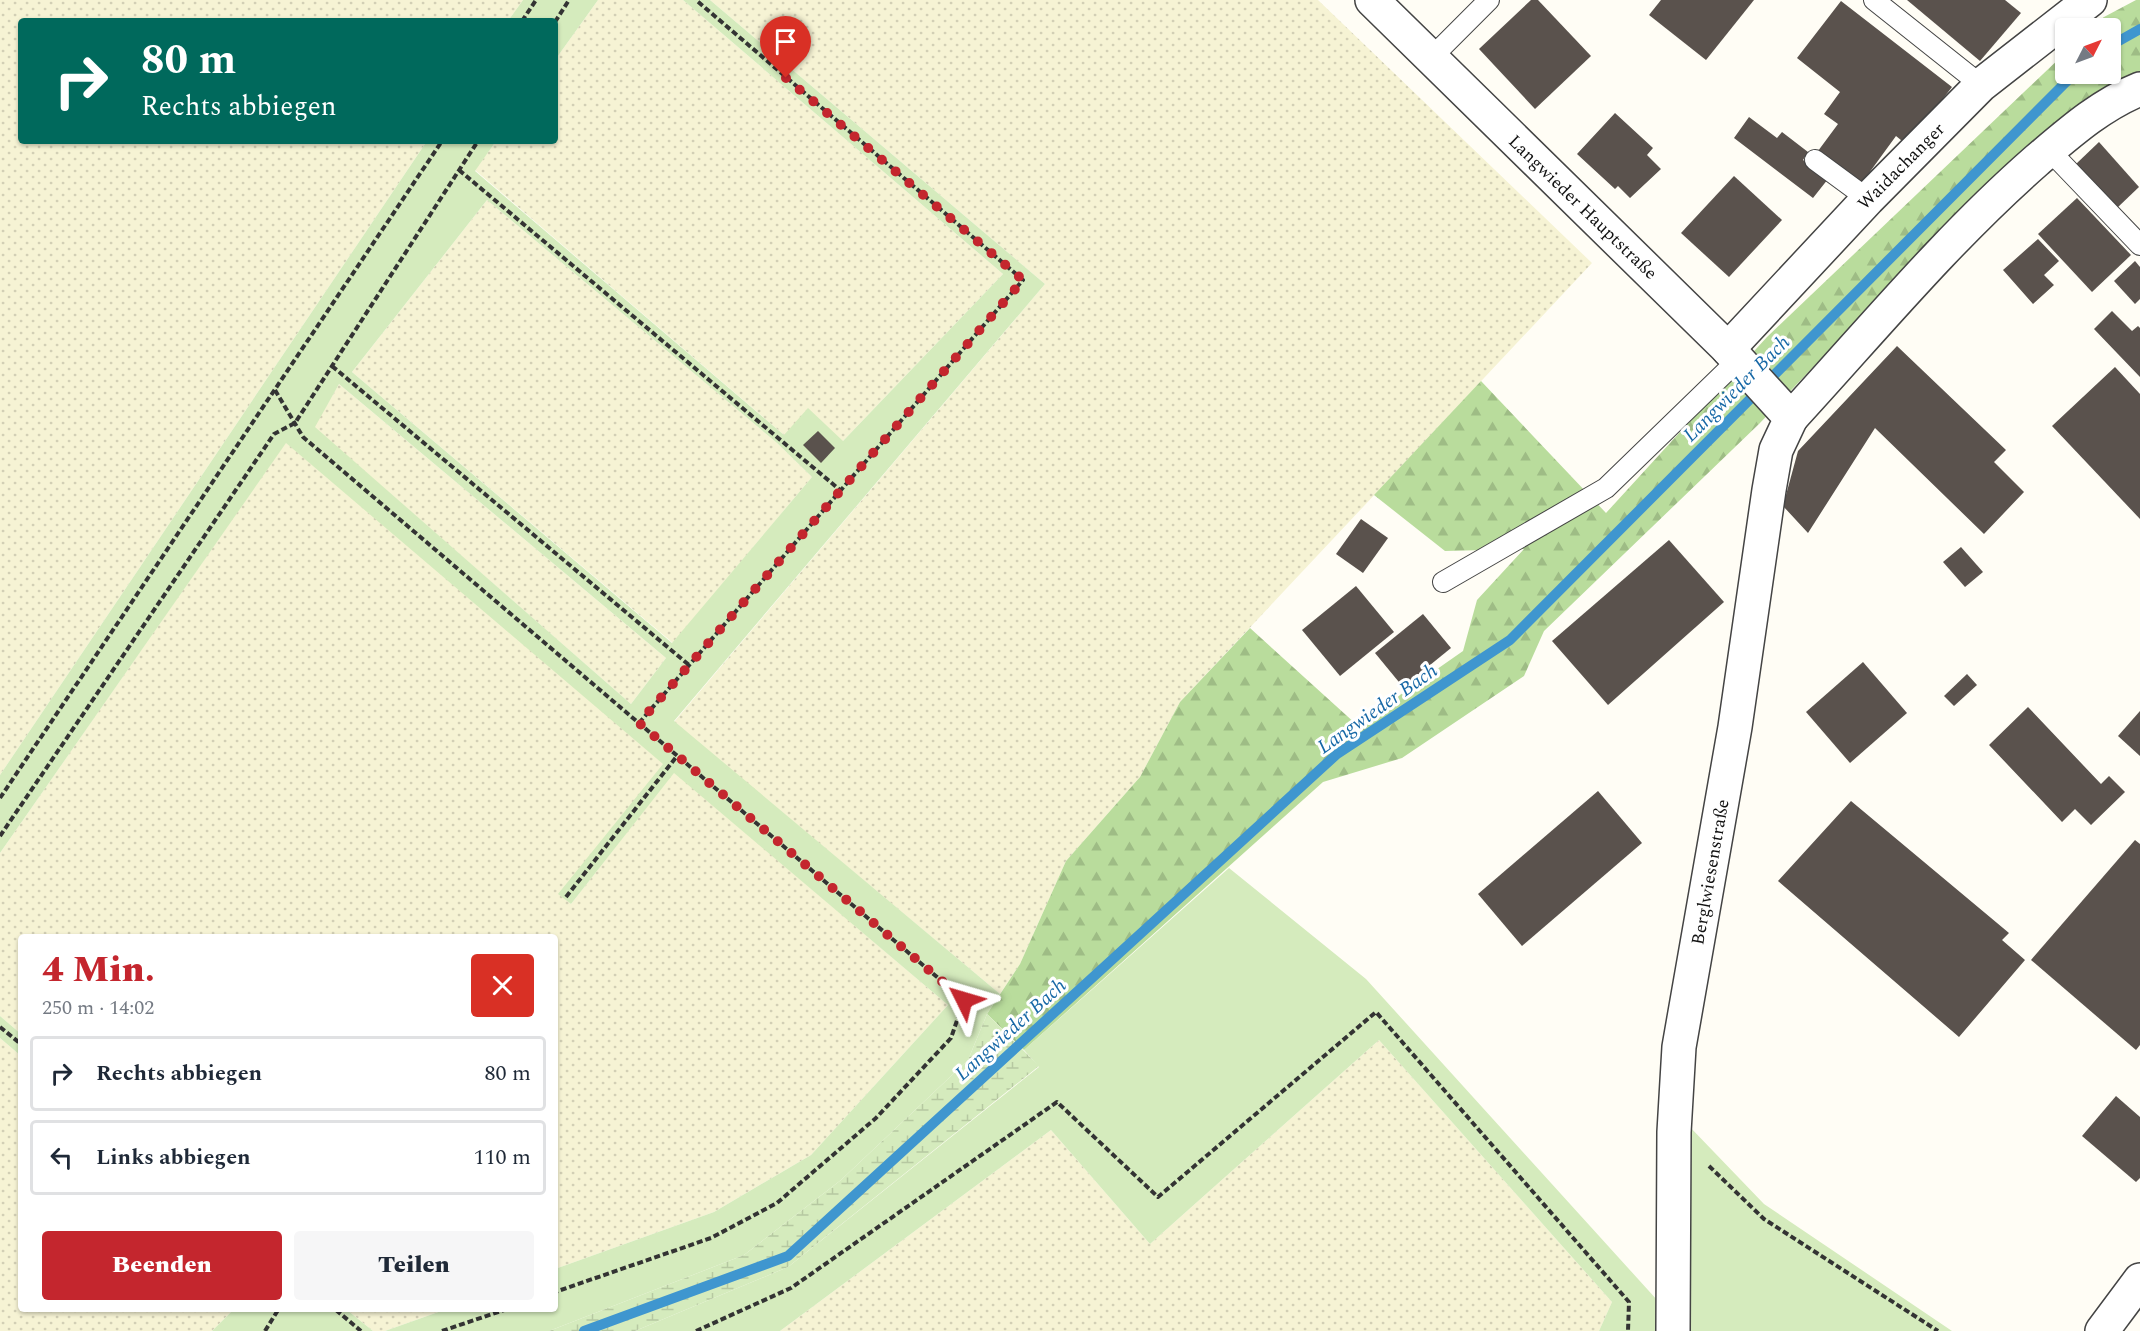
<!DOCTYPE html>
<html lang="de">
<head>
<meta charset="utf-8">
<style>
	body { margin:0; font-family:Spectral,serif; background:#f6f6f7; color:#1f2937; height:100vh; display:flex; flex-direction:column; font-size:22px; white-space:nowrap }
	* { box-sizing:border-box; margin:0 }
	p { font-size:20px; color:#747a83 }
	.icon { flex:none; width:33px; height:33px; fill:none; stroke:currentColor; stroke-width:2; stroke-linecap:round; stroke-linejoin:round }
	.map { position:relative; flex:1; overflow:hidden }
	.side { position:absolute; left:18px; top:934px; width:540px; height:378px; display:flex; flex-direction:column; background:#fff; border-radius:6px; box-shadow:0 2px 4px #0004 }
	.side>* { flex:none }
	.top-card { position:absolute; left:18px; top:18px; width:540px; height:126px; border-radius:6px; box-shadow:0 2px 4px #0004; background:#00695c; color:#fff; overflow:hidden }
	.needle { width:39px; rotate:48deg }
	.controls { position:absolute; left:2055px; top:18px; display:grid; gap:12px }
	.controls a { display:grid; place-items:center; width:66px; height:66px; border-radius:6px; background:#fff; box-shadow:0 2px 4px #0004; font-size:30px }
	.pin { position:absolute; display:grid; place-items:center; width:51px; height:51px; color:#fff; margin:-62px -26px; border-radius:50% 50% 50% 0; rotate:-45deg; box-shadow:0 0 6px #0007 }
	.pin .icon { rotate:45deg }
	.me { position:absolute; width:66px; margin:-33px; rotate:310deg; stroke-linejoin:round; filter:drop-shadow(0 0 4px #0008) }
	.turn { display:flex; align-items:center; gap:21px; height:126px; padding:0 24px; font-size:27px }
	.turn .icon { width:78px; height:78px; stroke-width:2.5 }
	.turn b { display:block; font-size:42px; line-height:51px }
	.round { display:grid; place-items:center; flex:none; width:63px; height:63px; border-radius:6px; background:#f6f6f7 }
	.summary { display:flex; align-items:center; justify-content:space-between; height:102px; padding:0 24px }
	h1 { font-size:36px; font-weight:800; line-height:45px; color:#c4262e }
	.primary-button { display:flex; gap:12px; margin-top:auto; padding:12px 24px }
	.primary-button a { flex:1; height:69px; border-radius:6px; background:#c4262e; color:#fff; font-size:24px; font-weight:800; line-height:69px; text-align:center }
	.primary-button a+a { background:#f6f6f7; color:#1f2937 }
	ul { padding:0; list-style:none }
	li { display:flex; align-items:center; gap:18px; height:75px; margin:0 12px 9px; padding:0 12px; border:3px solid #e0e1e3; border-radius:6px }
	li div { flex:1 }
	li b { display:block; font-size:22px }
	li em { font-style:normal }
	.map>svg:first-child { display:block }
	.farmland { fill:url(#farmland-dots) }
	.grass { fill:#d5ebbd; fill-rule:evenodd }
	.forest { fill:url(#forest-firs) }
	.wetland { fill:url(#wetland-marsh) }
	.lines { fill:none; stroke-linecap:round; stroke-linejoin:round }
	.stream { stroke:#3f96cf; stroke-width:10 }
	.building { fill:#5a524d }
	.service-casing { stroke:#444; stroke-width:22 }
	.minor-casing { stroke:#444; stroke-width:36 }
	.tertiary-casing { stroke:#444; stroke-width:36 }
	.path { stroke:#333; stroke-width:4; stroke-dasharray:6 3; stroke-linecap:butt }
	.service { stroke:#fff; stroke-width:20 }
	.minor { stroke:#fff; stroke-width:33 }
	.tertiary { stroke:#fff; stroke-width:33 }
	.route { stroke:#c4262e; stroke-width:10; stroke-dasharray:0 18 }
	.labels { text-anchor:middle; stroke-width:6; stroke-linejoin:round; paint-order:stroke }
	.street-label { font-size:18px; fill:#111; stroke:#fff }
	.water-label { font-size:20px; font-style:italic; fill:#1768a6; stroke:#fff }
</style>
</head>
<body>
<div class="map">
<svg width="2140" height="1331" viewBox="0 0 2140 1331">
	<defs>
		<pattern id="farmland-dots" width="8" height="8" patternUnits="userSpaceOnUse" patternTransform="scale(1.5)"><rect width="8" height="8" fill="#f6f3d4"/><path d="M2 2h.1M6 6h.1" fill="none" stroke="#d2cfb5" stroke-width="1.8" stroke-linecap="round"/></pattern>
		<pattern id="forest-firs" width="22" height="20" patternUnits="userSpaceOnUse" patternTransform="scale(1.5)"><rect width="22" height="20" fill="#b9dc9c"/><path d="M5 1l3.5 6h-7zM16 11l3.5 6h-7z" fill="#9ebc85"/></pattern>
		<pattern id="wetland-marsh" width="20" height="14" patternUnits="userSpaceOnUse" patternTransform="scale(1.5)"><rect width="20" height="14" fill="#d5ebbd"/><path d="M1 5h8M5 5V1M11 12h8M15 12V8" fill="none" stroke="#b6c8a1"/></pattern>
	</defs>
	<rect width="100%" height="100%" fill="#fffdf5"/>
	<!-- farmland -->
	<g class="farmland">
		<path d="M0 0H523L508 21H21V141H427L0 775Z"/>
		<path d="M598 0H683L1003 274 843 441 784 435 475 170 496 141H555V60Z"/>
		<path d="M710 0H1318L1592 263 1180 702 1140 777 1066 861 1020 964 1000 994 674 722 1045 284Z"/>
		<path d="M487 200 777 443 812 477 673 643 352 372Z"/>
		<path d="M339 384 666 658 631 704 314 427Z"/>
		<path d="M286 442 664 764 559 894 571 904 674 772 948 1005 811 1155 714 1212 555 1269V938H21V1034L0 1016V853Z"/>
		<path d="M0 1038 21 1056V1310H233L212 1331H0Z"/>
		<path d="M1379 1040 1612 1302 1599 1331H780L1051 1130 1150 1244Z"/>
		<path d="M347 1310H444L385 1331H373Z"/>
	</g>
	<!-- grass -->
	<g class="grass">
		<path d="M523 0H598L555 60V21H508Z"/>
		<path d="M683 0H710L1045 284 674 721 1000 994 987 1014 968 1060 841 1180 744 1255 549 1331H385L444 1310H555V1269L714 1212 811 1155 948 1005 674 773 571 904 558 894 663 764 286 443 0 853V775L427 141H496L475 171 784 435 808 408 843 441 1003 274ZM487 200 777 443 812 477 672 643 352 372ZM339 384 666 658 631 704 315 427Z"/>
		<path d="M1229 868 1366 979 1658 1301 1663 1099 1764 1204 1952 1331H1599L1612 1302 1379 1040 1150 1244 1051 1130 780 1331H635L788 1267 1039 1067 1024 1050Z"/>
		<path d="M0 1016 21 1034V1056L0 1038Z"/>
		<path d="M233 1310H347L373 1331H212Z"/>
	</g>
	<!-- forest -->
	<path class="forest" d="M2136 0H2140V73L1929 245 1759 424 1544 631 1524 676 1402 758 1323 782 1024 1050 987 1014 1020 964 1066 861 1140 777 1180 702 1250 628 1357 725 1463 651 1477 600 1524 549 1445 551 1374 495 1481 381 1606 513 1767 337 2065 53 2066 74H2110V28H2091L2104 17Z"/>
	<!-- wetland -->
	<path class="wetland" d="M987 1014 1039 1066 788 1267 635 1331H549L744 1255 841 1180 968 1060Z"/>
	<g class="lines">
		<!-- stream -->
		<g class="stream">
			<path d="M2110 46 2140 29"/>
			<path d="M584 1331 788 1256 1337 754 1510 640 2074 74"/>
		</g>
	</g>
	<!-- building -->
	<g class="building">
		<path d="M1531 0H1538L1591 56 1535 109 1479 49Z"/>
		<path d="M1661 0H1754L1706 60 1649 15Z"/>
		<path d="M1907 0H2005L2021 13 1980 61Z"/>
		<path d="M1841 1 1952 87 1907 145 1896 136 1861 184 1818 151 1838 124 1824 114 1840 92 1797 58Z"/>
		<path d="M1615 113 1653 148 1647 155 1661 169 1630 198 1618 186 1615 189 1577 154Z"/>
		<path d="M1749 117 1777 138 1782 132 1808 152 1803 160 1828 179 1813 198 1734 138Z"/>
		<path d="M2099 142 2139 187 2117 208 2076 164Z"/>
		<path d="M1734 176 1782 220 1729 277 1681 233Z"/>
		<path d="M2077 198 2131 255 2092 292 2038 234Z"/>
		<path d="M2038 239 2059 261 2044 275 2054 285 2033 304 2003 270Z"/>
		<path d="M2135 261 2140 267V299L2135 304 2114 281Z"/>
		<path d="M2112 311 2132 331 2138 326 2140 328V377L2094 329Z"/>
		<path d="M1897 346 2006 450 1994 462 2024 492 1984 534 1875 428 1808 533 1783 506 1798 451Z"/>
		<path d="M2115 367 2140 394V519L2052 426Z"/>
		<path d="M818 431 835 448 821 463 803 445Z"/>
		<path d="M1361 519 1388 538 1363 573 1336 554Z"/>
		<path d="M1669 540 1724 602 1608 705 1552 641Z"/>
		<path d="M1961 547 1983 572 1965 587 1943 562Z"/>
		<path d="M1356 586 1394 632 1340 676 1302 630Z"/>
		<path d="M1423 614 1451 648 1403 687 1375 653Z"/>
		<path d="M1863 662 1907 713 1850 763 1806 712Z"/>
		<path d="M1967 674 1977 685 1954 706 1944 696Z"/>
		<path d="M2028 707 2101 784 2109 776 2125 792 2091 825 2075 809 2062 822 1989 745Z"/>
		<path d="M2140 711V756L2118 736Z"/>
		<path d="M1598 791 1642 843 1522 946 1478 894Z"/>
		<path d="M1851 801 2009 933 2002 940 2025 960 1959 1037 1778 881Z"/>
		<path d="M2135 840 2140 844V1045L2136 1050 2031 960Z"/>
		<path d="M2116 1096 2140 1117V1178L2136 1182 2082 1136Z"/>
	</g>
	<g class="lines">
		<!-- service casing -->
		<g class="service-casing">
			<g id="service">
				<path d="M1874 0 1981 85"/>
				<path d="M1431 58 1489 0"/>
				<path d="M2049 150 2140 245"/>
				<path d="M1815 160 1868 199"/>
				<path d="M1443 582 1606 488 1738 360"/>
			</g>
		</g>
		<!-- minor casing -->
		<g class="minor-casing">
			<g id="minor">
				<path d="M1728 349 1868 199 1981 85 2090 0"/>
				<path d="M1791 418C1871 331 1947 239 2036 161 2068 134 2100 105 2140 89"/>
				<path d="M2102 1331 2140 1280"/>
			</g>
		</g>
		<!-- tertiary casing -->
		<g class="tertiary-casing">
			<path id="tertiary" d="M1372 0 1728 349 1791 418 1776 450 1769 490 1735 727 1679 1047 1674 1132 1673 1331"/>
		</g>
		<!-- path -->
		<g class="path">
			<path d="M522 21 536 0"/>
			<path d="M555 22 569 0"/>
			<path d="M459 170 840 490"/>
			<path d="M332 366 689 665"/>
			<path d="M275 390 303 437 964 1000 951 1038 876 1118 777 1203 711 1238 555 1292"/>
			<path d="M639 723 1023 280 696 0"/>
			<path d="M0 798 442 141"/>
			<path d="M0 836 274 434 295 423 478 141"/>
			<path d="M566 897 677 756"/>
			<path d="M0 1027 21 1044"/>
			<path d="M1709 1166 1764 1219 1938 1331"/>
			<path d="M336 1310 361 1331"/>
			<path d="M265 1331 278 1310"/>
			<path d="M442 1331 504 1310"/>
			<path d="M696 1331 791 1288 1057 1102 1158 1197 1376 1012 1629 1302 1628 1331"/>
		</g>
		<!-- service -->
		<use href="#service" class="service"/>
		<!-- minor -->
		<use href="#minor" class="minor"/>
		<!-- tertiary -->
		<use href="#tertiary" class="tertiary"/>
	</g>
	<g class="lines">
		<!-- route -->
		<path class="route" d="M786 78 1023 280 639 723 964 1000"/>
	</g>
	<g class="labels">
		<!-- street labels -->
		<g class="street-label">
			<text transform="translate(1901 166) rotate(-45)" y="6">Waidachanger</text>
			<text transform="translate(1583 207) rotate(44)" y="6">Langwieder Hauptstraße</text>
			<text transform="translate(1710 872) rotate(-80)" y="6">Berglwiesenstraße</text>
		</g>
		<!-- water labels -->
		<g class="water-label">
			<text transform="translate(1736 388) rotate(-45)" y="7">Langwieder Bach</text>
			<text transform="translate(1377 708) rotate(-35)" y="7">Langwieder Bach</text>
			<text transform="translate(1010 1029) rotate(-42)" y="7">Langwieder Bach</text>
		</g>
	</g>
</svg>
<div class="controls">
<a><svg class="needle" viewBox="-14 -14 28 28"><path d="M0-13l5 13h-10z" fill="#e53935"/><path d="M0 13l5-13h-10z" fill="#747a83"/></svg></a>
</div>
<div class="pin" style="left:786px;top:78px;background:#d93025"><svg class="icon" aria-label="arrive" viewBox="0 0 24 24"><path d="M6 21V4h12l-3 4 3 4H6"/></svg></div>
<svg class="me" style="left:964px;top:1000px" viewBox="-20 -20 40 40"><path d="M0-17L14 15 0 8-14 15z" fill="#c4262e" stroke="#fff" stroke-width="4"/></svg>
<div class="top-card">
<div class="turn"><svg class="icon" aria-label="right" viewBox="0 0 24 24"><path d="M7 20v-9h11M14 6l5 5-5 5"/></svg><div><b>80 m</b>Rechts abbiegen</div></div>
</div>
<section class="side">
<div class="summary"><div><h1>4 Min.</h1><p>250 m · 14:02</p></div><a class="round" style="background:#d93025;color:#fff"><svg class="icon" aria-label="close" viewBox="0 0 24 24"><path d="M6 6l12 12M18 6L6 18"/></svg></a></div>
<ul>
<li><svg class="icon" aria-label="right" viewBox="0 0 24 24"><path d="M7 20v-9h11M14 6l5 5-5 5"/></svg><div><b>Rechts abbiegen</b></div><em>80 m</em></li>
<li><svg class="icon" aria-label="left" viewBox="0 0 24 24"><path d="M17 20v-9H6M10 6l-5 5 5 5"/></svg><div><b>Links abbiegen</b></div><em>110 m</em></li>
</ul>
<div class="primary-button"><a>Beenden</a><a>Teilen</a></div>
</section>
</div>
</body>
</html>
